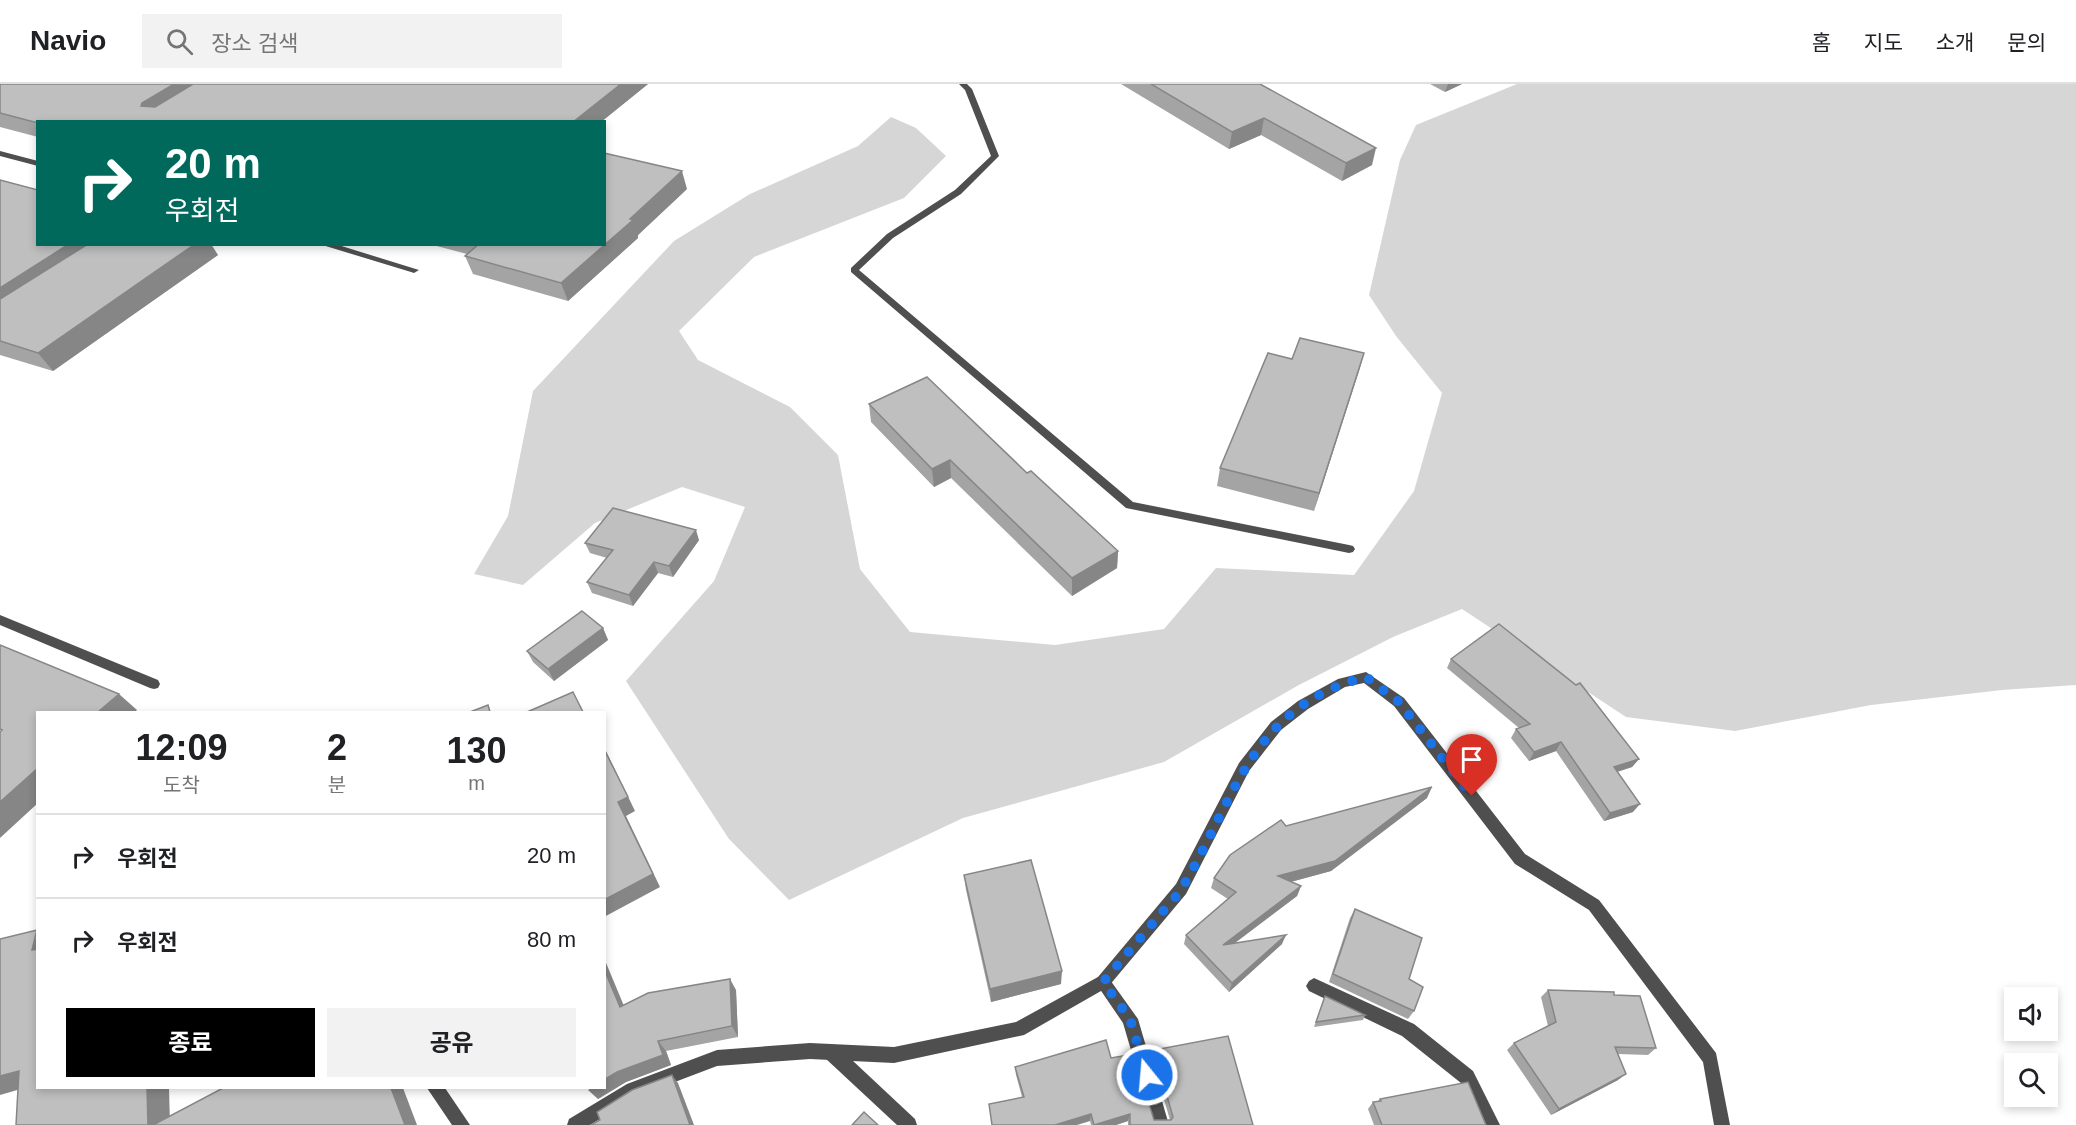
<!DOCTYPE html>
<html lang="ko">
<head>
<meta charset="utf-8">
<style>
	body { margin:0; font-family:Arial,"Noto Sans KR",sans-serif; background:#f2f2f2; color:#202124; height:100vh; display:flex; flex-direction:column; font-size:22px; white-space:nowrap }
	* { box-sizing:border-box; margin:0 }
	p { font-size:20px; color:#757577 }
	.icon { flex:none; width:33px; height:33px; fill:none; stroke:currentColor; stroke-width:2; stroke-linecap:round; stroke-linejoin:round }
	.map { position:relative; flex:1; overflow:hidden }
	.details { position:absolute; left:36px; top:627px; width:570px; height:378px; display:flex; flex-direction:column; background:#fff; border-radius:0px; box-shadow:0 3px 9px #0003 }
	.details>* { flex:none }
	.banner { position:absolute; left:36px; top:36px; width:570px; height:126px; border-radius:0px; box-shadow:0 3px 9px #0003; background:#00695c; color:#fff; overflow:hidden }
	.buttons { position:absolute; left:2004px; top:903px; display:grid; gap:12px }
	.buttons a { display:grid; place-items:center; width:54px; height:54px; border-radius:0px; background:#fff; box-shadow:0 3px 9px #0003; font-size:30px }
	.pin { position:absolute; display:grid; place-items:center; width:51px; height:51px; color:#fff; margin:-62px -26px; border-radius:50% 50% 50% 0; rotate:-45deg; box-shadow:0 0 6px #0007 }
	.pin .icon { rotate:45deg }
	.me { position:absolute; width:66px; margin:-33px; rotate:343deg; stroke-linejoin:round; filter:drop-shadow(0 0 4px #0008) }
	.turn { display:flex; align-items:center; gap:21px; height:126px; padding:0 30px; font-size:27px }
	.turn .icon { width:78px; height:78px; stroke-width:2.5 }
	.turn b { display:block; font-size:42px; line-height:51px }
	.eta { display:flex; justify-content:space-evenly; align-items:center; height:102px; text-align:center }
	.eta b { font-size:36px; font-weight:700; line-height:42px }
	.cta { display:flex; gap:12px; margin-top:auto; padding:12px 30px }
	.cta a { flex:1; height:69px; border-radius:0px; background:#000; color:#fff; font-size:24px; font-weight:700; line-height:69px; text-align:center }
	.cta a+a { background:#f2f2f2; color:#202124 }
	ul { padding:0; list-style:none }
	li { display:flex; align-items:center; gap:18px; height:84px; padding:0 30px; border-top:2px solid #e0e0e0 }
	li div { flex:1 }
	li b { display:block; font-size:22px }
	li em { font-style:normal }
	header { display:flex; align-items:center; gap:36px; box-sizing:border-box; height:84px; padding:0 30px; background:#fff; border-bottom:2px solid #e0e0e0 }
	header strong { font-size:28px }
	nav { display:flex; gap:33px; margin-inline-start:auto; font-size:21px }
	.search { width:420px; height:54px; background:#f2f2f2; display:flex; align-items:center; gap:15px; box-sizing:border-box; padding:0 21px; border-radius:0px; color:#757577; font-size:22px }
	.map>svg:first-child { display:block }
	.green { fill:#d6d6d6 }
	.lines { fill:none; stroke-linecap:round; stroke-linejoin:round }
	.lane { fill:#4f4f4f; fill-rule:evenodd }
	.street { fill:#4f4f4f; fill-rule:evenodd }
	.wall { fill:#a4a4a4 }
	.shaded-wall { fill:#868686 }
	.building { fill:#bfbfbf; stroke:#868686; stroke-width:1.5 }
	.route { stroke:#1a73e8; stroke-width:10; stroke-dasharray:0 18 }
</style>
</head>
<body>
<header>
<strong>Navio</strong>
<div class="search"><svg class="icon" aria-label="search" viewBox="0 0 24 24"><circle cx="10" cy="10" r="6"/><path d="M15 15l6 6"/></svg>장소 검색</div>
<nav><a>홈</a><a>지도</a><a>소개</a><a>문의</a></nav>
</header>
<div class="map">
<svg width="2076" height="1041" viewBox="0 0 2076 1041">
	<rect width="100%" height="100%" fill="#fff"/>
	<!-- green -->
	<path class="green" d="M1517 0H2076V601L2002 606 1871 621 1735 647 1626 633 1462 525 1393 553 1297 602 1164 678 963 734 789 816 729 755 626 597 714 497 745 423 682 403 595 439 523 501 474 490 508 432 533 307 674 157 750 110 858 62 891 33 916 44 946 72 904 114 754 173 679 247 698 276 790 323 838 371 860 485 910 548 1055 561 1164 545 1216 484 1354 491 1414 407 1442 309 1396 252 1369 211 1400 76 1416 41Z"/>
	<g class="lines">
		<!-- lane -->
		<g class="lane">
			<path d="M959 0H967L972 5 999 72 961 110 893 154 859 186 1133 418 1349 461 1353 462 1355 465 1353 468 1349 469 1126 424 851 188V184L887 150 955 106 991 72 965 6Z"/>
			<path d="M0 67 38 77V82L0 72Z"/>
			<path d="M319 160H335L419 186 414 189 411 188Z"/>
			<path d="M0 531 158 596 160 600 158 604 154 605 150 604 0 541Z"/>
			<path d="M1103 891 1108 893 1138 935 1169 1041H1153L1123 939 1095 898 1098 893Z"/>
			<path d="M1314 894 1414 940 1473 987 1500 1041H1483L1461 999 1402 952 1309 907 1306 902 1309 897Z"/>
			<path d="M831 960 837 962 915 1035 917 1041H897L825 974 823 968 825 962Z"/>
		</g>
		<!-- street -->
		<g class="street">
			<path d="M1366 588 1404 614 1525 770 1599 816 1716 969 1730 1041H1714L1703 978 1589 826 1515 780 1394 622 1364 599 1345 603 1308 625 1281 646 1249 687 1186 810 1108 903 1024 951 894 979 810 975 717 982 638 1012 590 1041H567L569 1035 627 1000 717 966 810 959 894 963 1016 938 1098 893 1176 800 1239 679 1271 638 1298 617 1338 595Z"/>
			<path d="M427 1004H445L470 1041H452Z"/>
		</g>
	</g>
	<!-- wall -->
	<g class="wall">
		<path d="M0 0H648L601 38H38V53L0 43Z"/>
		<path d="M1121 0H1260L1372 81 1342 97 1261 51 1229 65Z"/>
		<path d="M1430 0H1462L1445 8Z"/>
		<path d="M0 96 38 160 218 171 53 287 0 271Z"/>
		<path d="M687 105 638 151V154L568 217 473 190 465 172 467 170 429 160H604Z"/>
		<path d="M1364 269 1314 427 1217 402 1220 384 1292 275Z"/>
		<path d="M869 320 1027 389 1118 467 1117 484 1072 512 951 394 934 403 871 338Z"/>
		<path d="M699 456 673 493 658 489 633 522 592 509 587 498 607 474 590 469 585 459Z"/>
		<path d="M603 544 608 556 554 597 533 578 527 567Z"/>
		<path d="M1451 575 1576 601 1639 675 1632 683 1617 688 1633 728 1604 737 1556 667 1529 677 1511 654 1516 645 1519 644 1447 584Z"/>
		<path d="M1427 714 1331 787 1291 798 1301 802 1297 812 1235 859 1282 860 1229 908 1184 860 1186 851 1228 815 1211 804 1214 794 1286 742Z"/>
		<path d="M964 791 1061 900 991 918 966 806Z"/>
		<path d="M1355 825 1409 895 1414 927 1408 935 1329 898 1350 834Z"/>
		<path d="M736 906 738 953 666 967 671 981 626 998 598 1015 624 921Z"/>
		<path d="M1548 906 1614 911 1656 964 1648 971 1618 970V996L1551 1031 1507 966 1514 959 1548 942 1541 913Z"/>
		<path d="M1325 912 1365 931 1363 936 1314 943Z"/>
		<path d="M1154 966 1253 1041H1128V1037L1116 1041H1091L1090 1037 1022 1013 1016 991 1015 983 1111 974 1154 1036H1170L1152 974Z"/>
		<path d="M1380 1015 1486 1041H1374L1368 1025 1373 1018 1378 1017Z"/>
	</g>
	<!-- shaded-wall -->
	<g class="shaded-wall">
		<path d="M174 0H214L153 36 141 22 142 19Z"/>
		<path d="M621 0H648L601 38H573Z"/>
		<path d="M1448 0H1462L1445 8Z"/>
		<path d="M1264 34 1261 51 1229 65 1232 48Z"/>
		<path d="M1376 64 1372 81 1342 97 1346 79Z"/>
		<path d="M682 87 687 105 638 151V154L568 217 561 199Z"/>
		<path d="M69 160H110L0 231V204Z"/>
		<path d="M195 160H211L218 171 53 287 38 269Z"/>
		<path d="M1364 269 1359 287 1314 427 1319 409Z"/>
		<path d="M950 376 951 394 934 403 932 385Z"/>
		<path d="M696 446 699 456 673 493 669 482Z"/>
		<path d="M1118 467 1117 484 1072 512V494Z"/>
		<path d="M654 478 658 489 633 522 629 511Z"/>
		<path d="M603 544 608 556 554 597 548 585Z"/>
		<path d="M119 610 137 626 135 628H98Z"/>
		<path d="M1561 658 1556 667 1529 677 1534 668Z"/>
		<path d="M604 663 635 727 626 732 660 803 604 833V816L618 718Z"/>
		<path d="M1639 675 1632 683 1607 691 1614 683Z"/>
		<path d="M38 684V719L0 754V718Z"/>
		<path d="M1432 703 1427 714 1331 787 1275 802 1278 792Z"/>
		<path d="M1640 720 1633 728 1604 737 1610 729Z"/>
		<path d="M1301 802 1297 812 1220 870 1223 861Z"/>
		<path d="M38 846V869L32 866Z"/>
		<path d="M1286 851 1282 860 1229 908 1232 899Z"/>
		<path d="M604 874 629 934 620 923 604 885Z"/>
		<path d="M1062 887 1061 900 991 918 990 905Z"/>
		<path d="M730 895 736 906 738 953 732 942Z"/>
		<path d="M658 957 666 967 671 981 626 998 598 1015 588 1006 591 1004H604V996Z"/>
		<path d="M19 987 38 1000 0 1011V992Z"/>
		<path d="M1626 990 1618 996 1551 1031 1559 1025Z"/>
		<path d="M672 991 678 999 694 1041H690Z"/>
		<path d="M147 1004H169L170 1041H148Z"/>
		<path d="M391 1004H403L417 1041H405Z"/>
		<path d="M1091 1030 1090 1037 1077 1041H1055Z"/>
		<path d="M1130 1030 1128 1037 1116 1041H1096Z"/>
	</g>
	<!-- building -->
	<g class="building">
		<path d="M0 0H174L142 19 141 22 155 23 193 0H621L573 38H38V39L0 29Z"/>
		<path d="M1151 0H1260L1376 64 1346 79 1264 34 1232 48Z"/>
		<path d="M604 69 682 87 630 135 633 136 561 199 465 172 479 160H604Z"/>
		<path d="M0 96 38 106V160H69L0 204Z"/>
		<path d="M88 160H195L38 269 0 257V215Z"/>
		<path d="M1300 254 1364 269 1319 409 1220 384 1268 269 1292 275Z"/>
		<path d="M927 293 1027 389 1031 387 1118 467 1072 494 950 376 932 385 869 320Z"/>
		<path d="M613 424 696 446 669 482 654 478 629 511 587 498 613 466 585 459Z"/>
		<path d="M582 527 603 544 548 585 527 567Z"/>
		<path d="M1499 540 1576 601 1580 599 1639 675 1614 683 1640 720 1610 729 1561 658 1534 668 1516 645 1530 640 1451 575Z"/>
		<path d="M0 561 119 610 98 628H38V684L0 718V648L2 646 0 645Z"/>
		<path d="M573 608 583 628H527Z"/>
		<path d="M488 621 490 628H470Z"/>
		<path d="M604 665 628 713 618 718 653 790 604 816Z"/>
		<path d="M1432 703 1335 777 1278 792 1301 802 1223 861 1286 851 1232 899 1186 851 1236 808 1214 794 1230 771 1281 736 1286 742Z"/>
		<path d="M1031 776 1062 887 990 905 964 791Z"/>
		<path d="M1355 825 1422 854 1409 895 1423 903 1414 927 1333 890Z"/>
		<path d="M37 846 32 866 38 865V1004H147L148 1041H16L19 987 0 992V855Z"/>
		<path d="M604 885 620 923 648 909 730 895 732 942 658 957 663 971 617 988 604 996Z"/>
		<path d="M1548 906 1614 908V911L1640 912 1656 964 1615 963 1626 990 1559 1025 1514 959 1556 938Z"/>
		<path d="M1325 912 1365 931 1316 938Z"/>
		<path d="M1228 952 1253 1041H1130V1030L1094 1041 1091 1030 1055 1041H992L989 1020 1024 1013 1015 983 1106 956 1111 974 1134 970 1154 1036H1171L1173 1033 1154 966Z"/>
		<path d="M672 991 690 1041H591L600 1036 597 1028 632 1006Z"/>
		<path d="M1468 998 1486 1041H1382L1373 1018 1381 1017 1380 1015Z"/>
		<path d="M223 1004H391L405 1041H153Z"/>
		<path d="M864 1028 878 1041H852Z"/>
	</g>
	<g class="lines">
		<!-- route -->
		<path class="route" d="M1147 991 1130 935 1103 898C1122 876 1140 854 1159 832 1166 823 1176 814 1182 804 1236 714 1250 623 1366 593L1399 618 1472 712"/>
	</g>
</svg>
<div class="buttons">
<a><svg class="icon" aria-label="sound" viewBox="0 0 24 24"><path d="M4 9h4l5-4v14l-5-4H4zM17 9q2 3 0 6"/></svg></a>
<a><svg class="icon" aria-label="search" viewBox="0 0 24 24"><circle cx="10" cy="10" r="6"/><path d="M15 15l6 6"/></svg></a>
</div>
<div class="pin" style="left:1472px;top:712px;background:#d93025"><svg class="icon" aria-label="arrive" viewBox="0 0 24 24"><path d="M6 21V4h12l-3 4 3 4H6"/></svg></div>
<svg class="me" style="left:1147px;top:991px" viewBox="-20 -20 40 40"><circle r="17" fill="#1a73e8" stroke="#fff" stroke-width="3"/><path d="M0-11L8 9 0 5-8 9z" fill="#fff"/></svg>
<div class="banner">
<div class="turn"><svg class="icon" aria-label="right" viewBox="0 0 24 24"><path d="M7 20v-9h11M14 6l5 5-5 5"/></svg><div><b>20 m</b>우회전</div></div>
</div>
<section class="details">
<div class="eta">
<div><b>12:09</b><p>도착</p></div>
<div><b>2</b><p>분</p></div>
<div><b>130</b><p>m</p></div>
</div>
<ul>
<li><svg class="icon" aria-label="right" viewBox="0 0 24 24"><path d="M7 20v-9h11M14 6l5 5-5 5"/></svg><div><b>우회전</b></div><em>20 m</em></li>
<li><svg class="icon" aria-label="right" viewBox="0 0 24 24"><path d="M7 20v-9h11M14 6l5 5-5 5"/></svg><div><b>우회전</b></div><em>80 m</em></li>
</ul>
<div class="cta"><a>종료</a><a>공유</a></div>
</section>
</div>
</body>
</html>
